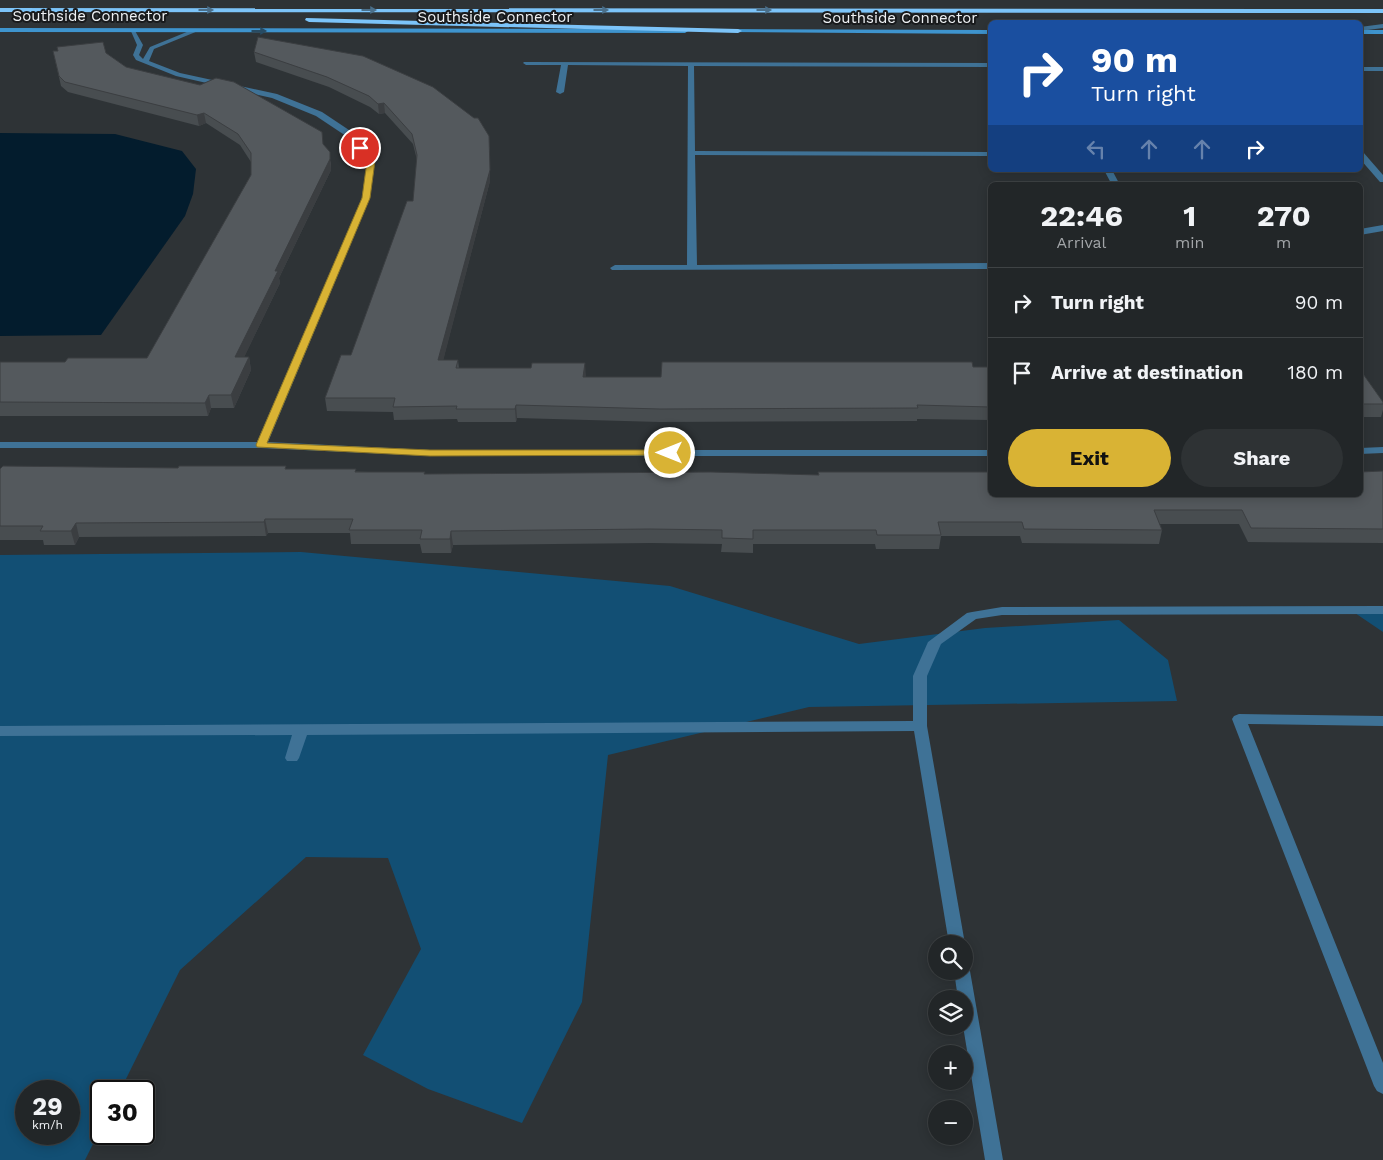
<!DOCTYPE html>
<html lang="en">
<head>
<meta charset="utf-8">
<style>
	body { margin:0; font-family:"Work Sans",sans-serif; background:#2e3234; color:#f1f3f6; height:100vh; display:flex; flex-direction:column; font-size:19px; white-space:nowrap }
	* { box-sizing:border-box; margin:0 }
	p { font-size:16px; color:#a2a5a8 }
	.icon { flex:none; width:28px; height:28px; fill:none; stroke:currentColor; stroke-width:2; stroke-linecap:round; stroke-linejoin:round }
	.map { position:relative; flex:1; overflow:hidden }
	.panel { position:absolute; left:988px; top:182px; width:375px; height:315px; display:flex; flex-direction:column; background:#222628; border-radius:8px; box-shadow:0 2px 12px #0003,0 0 0 1px #3f4345 }
	.panel>* { flex:none }
	.top-card { position:absolute; left:988px; top:20px; width:375px; height:152px; border-radius:8px; box-shadow:0 2px 12px #0003,0 0 0 1px #3f4345; background:#1a4fa0; color:#fff; overflow:hidden }
	.tools { position:absolute; left:928px; top:935px; display:grid; gap:10px }
	.tools a { display:grid; place-items:center; width:45px; height:45px; border-radius:50%; background:#222628; box-shadow:0 2px 12px #0003,0 0 0 1px #3f4345; font-size:25px }
	.speed { position:absolute; left:15px; top:1080px; display:flex; gap:10px; font-size:25px; font-weight:700; text-align:center }
	.speed>* { display:grid; place-content:center; width:65px; height:65px; border-radius:50%; background:#222628; box-shadow:0 2px 12px #0003,0 0 0 1px #3f4345; line-height:1 }
	.speed small { font-size:12px; font-weight:400 }
	.speed .limit { border:2px solid #111; border-radius:8px; background:#fff; color:#111 }
	.pin { position:absolute; display:grid; place-items:center; width:42px; height:42px; color:#fff; margin:-21px; border:2px solid #fff; border-radius:50%; box-shadow:0 1px 5px #0007 }
	.me { position:absolute; width:55px; margin:-28px; rotate:270deg; stroke-linejoin:round; filter:drop-shadow(0 0 4px #0008) }
	.turn { display:flex; align-items:center; gap:18px; height:105px; padding:0 20px; font-size:22px }
	.turn .icon { width:65px; height:65px; stroke-width:2.5 }
	.turn b { display:block; font-size:35px; line-height:42px }
	.lanes { display:flex; align-items:center; height:48px; padding:0 20px; background:#0003; justify-content:center; gap:25px; direction:ltr }
	.lanes .off { opacity:.35 }
	.eta { display:flex; justify-content:space-evenly; align-items:center; height:85px; text-align:center }
	.eta b { font-size:30px; font-weight:700; line-height:35px }
	.primary-button { display:flex; gap:10px; margin-top:auto; padding:10px 20px }
	.primary-button a { flex:1; height:58px; border-radius:30px; background:#d9b334; color:#111; font-size:20px; font-weight:700; line-height:58px; text-align:center }
	.primary-button a+a { background:#2e3234; color:#f1f3f6 }
	ul { padding:0; list-style:none }
	li { display:flex; align-items:center; gap:15px; height:70px; padding:0 20px; border-top:1px solid #3f4345 }
	li div { flex:1 }
	li b { display:block; font-size:19px }
	li em { font-style:normal }
	.map>svg:first-child { display:block }
	.green { fill:#124f74; fill-rule:evenodd }
	.water { fill:#031c2d }
	.lines { fill:none; stroke-linecap:round; stroke-linejoin:round }
	.lane { fill:#3f7296; fill-rule:evenodd }
	.street { fill:#3f7296; fill-rule:evenodd }
	.secondary { fill:#3e94ce; fill-rule:evenodd }
	.highway { fill:#7cc4f9; fill-rule:evenodd }
	.wall { fill:#484d50 }
	.shaded-wall { fill:#3b3e41 }
	.building { fill:#54595d; stroke:#3b3e41 }
	.oneway { fill:#4a6f8a }
	.oneway2 { fill:#274b63 }
	.route { fill:#d9b334; stroke:#8d7422 }
	.labels { text-anchor:middle; stroke-width:4; stroke-linejoin:round; paint-order:stroke }
	.far-street-label { font-size:15px; fill:#eef1f4; stroke:#181a1c }
</style>
</head>
<body>
<div class="map">
<svg width="1383" height="1160" viewBox="0 0 1383 1160">
	<rect width="100%" height="100%" fill="#2e3336"/>
	<!-- green -->
	<g class="green">
		<path d="M301 552 670 586 859 644 985 628 1119 620 1168 660 1177 701 809 707 608 755 582 1002 522 1123 428 1089 363 1055 421 949 388 858 306 857 180 970 120 1091H101V1128L85 1160H0V555ZM26 1091H69V1134H26Z"/>
		<path d="M1383 612V632L1355 613Z"/>
	</g>
	<!-- water -->
	<path class="water" d="M0 133 115 134 182 151 196 169 193 194 185 216 101 335 0 336Z"/>
	<g class="lines">
		<!-- lane -->
		<g class="lane">
			<path d="M1383 24V28L1360 31V27Z"/>
			<path d="M524 62 990 63V67L694 66 695 151 990 152V156L695 155 697 265 990 263V269L612 270 610 268 615 265H687L688 66 568 65 564 92 560 94 556 92 561 65H526L523 63Z"/>
			<rect x="1360" y="67" width="23" height="4"/>
			<path d="M1360 152H1363L1383 175V182H1380L1360 159Z"/>
			<path d="M1104 170H1112L1120 185H1112Z"/>
			<path d="M1383 225V231L1360 235V229Z"/>
			<path d="M1239 714 1383 716V726L1248 724 1383 1063V1094L1377 1091 1374 1086 1232 719 1234 716Z"/>
		</g>
		<!-- street -->
		<g class="street">
			<path d="M130 29H134L143 45 139 55 143 59 150 47 194 29H198V31L154 49 149 61 180 73 277 94 322 112 352 132 375 161 370 198 268 442 430 450H990V456H430L261 448H0V442H257L362 198 367 161 346 136 316 116 272 98 176 76 136 60 133 55 137 45Z"/>
			<path d="M1383 447V453L1360 454V448Z"/>
			<path d="M1383 606V614L1002 615 976 619 941 644 927 676V726L965 944 964 947V944H949L914 731 307 735 299 758 297 761H287L285 758 292 735 0 736V726L913 721V676L928 642 967 613 972 612 1002 607Z"/>
			<path d="M964 965 968 966 970 971 1003 1160H985L963 1026 964 999H958L954 971H964Z"/>
		</g>
		<!-- secondary -->
		<g class="secondary">
			<path d="M0 28 685 29 688 31 685 33 0 32Z"/>
			<path d="M725 29 990 30V34L723 32V30Z"/>
			<rect x="1360" y="30" width="23" height="4"/>
		</g>
		<!-- highway -->
		<g class="highway">
			<path d="M0 8 1383 9V13L0 12Z"/>
			<path d="M306 18 738 29 742 31 738 33 309 22 305 20Z"/>
		</g>
	</g>
	<!-- wall -->
	<g class="wall">
		<path d="M258 37 490 147V181L443 360H458L459 368 585 377H661L973 367H990V420L917 419V421L660 422 517 418 516 422H458L457 419 394 420 393 412 327 411 325 398 351 355 413 201 417 160 413 144 385 113 379 114 370 107 329 87 256 62 254 52Z"/>
		<path d="M53 51 106 53 126 67 324 145 331 163V170L279 278 280 283 244 357H249L251 370 234 408H211L208 416H0V362H65L147 358 251 175V162L240 145 206 123 199 126 68 92 61 86Z"/>
		<path d="M1360 370 1383 402V410L1381 417H1360Z"/>
		<path d="M286 466V469L425 474 818 475V472L990 495 1383 471V543L1248 542 1239 524H1159L1162 530 1159 544 1022 543 1020 536H941L939 549H876L875 544H753V553L721 552 722 544 651 543 453 545 451 553H422L420 544H351L350 533H268L266 536 79 537 75 545H44L43 540H0V469L178 468Z"/>
	</g>
	<!-- shaded-wall -->
	<g class="shaded-wall">
		<path d="M384 103 385 113 379 114 378 104Z"/>
		<path d="M204 113 206 123 199 126 197 115Z"/>
		<path d="M489 136 490 181 440 373 438 360Z"/>
		<path d="M330 152 331 170 279 278 280 283 238 370 235 357Z"/>
		<path d="M249 357 251 370 234 408 231 395Z"/>
		<path d="M585 363 586 376 584 390 583 377Z"/>
		<path d="M209 395 211 408 208 416 205 403Z"/>
		<path d="M516 405 517 418 516 422 515 409Z"/>
		<path d="M265 519 268 533 266 536 264 522Z"/>
		<path d="M76 523 79 537 75 545 71 531Z"/>
		<path d="M451 531 453 545 451 553 450 539Z"/>
	</g>
	<!-- building -->
	<g class="building">
		<path d="M258 37 363 56 433 87 474 118H478L489 136 490 170 438 360H458L456 368H531L532 363H585L583 377H661L662 362H972L973 367H990V407L917 405 918 408 660 409 516 405 515 409H456L457 406 393 407 395 398H325L341 355H351L407 201H413L417 155 412 134 384 103 378 104 369 96 327 77 254 52Z"/>
		<path d="M103 42 106 53 126 67 200 85 216 78 234 82 322 132 323 144 330 152V159L275 271H278L235 357H249L231 395H209L205 403 0 402V362H65L68 358H147L251 175V153L238 134 204 113 197 115 65 82 59 76 53 51H58L57 47Z"/>
		<path d="M1360 370 1361 371 1383 402V404H1360Z"/>
		<path d="M3 466 178 468 179 466H286L285 469H356L355 472H425L424 474 711 472 819 475 818 472H990V495H1360V472L1383 471V529L1251 528 1242 510H1154L1162 530 1024 529 1022 522H938L941 535H877L876 530H753V539L722 538V530L650 529 451 531 450 539H420L422 530H349L353 519H265L264 522 76 523 71 531H40L43 526H0V469Z"/>
	</g>
	<!-- one-way arrows -->
	<defs><path id="oneway-solid" d="M-6-.8H1V-3.2L6.5 0L1 3.2V.8H-6Z" transform="scale(1.25)"/></defs>
	<g class="oneway">
		<use href="#oneway-solid" transform="translate(206 10)"/>
		<use href="#oneway-solid" transform="translate(369 10)"/>
		<use href="#oneway-solid" transform="translate(601 10)"/>
		<use href="#oneway-solid" transform="translate(764 10)"/>
	</g>
	<use class="oneway2" href="#oneway-solid" transform="translate(259 31)"/>
	<!-- route -->
	<path class="route" d="M358 146H363L375 161 370 198 267 443 430 450H670L674 451V455L430 456 257 447 256 445 362 198 367 161 357 148Z"/>
	<g class="labels">
		<!-- far-street labels -->
		<g class="far-street-label">
			<text x="90" y="21">Southside Connector</text>
			<text x="495" y="22">Southside Connector</text>
			<text x="900" y="23">Southside Connector</text>
		</g>
	</g>
</svg>
<div class="tools">
<a><svg class="icon" aria-label="search" viewBox="0 0 24 24"><circle cx="10" cy="10" r="6"/><path d="M15 15l6 6"/></svg></a>
<a><svg class="icon" aria-label="layers" viewBox="0 0 24 24"><path d="M12 4l9 5-9 5-9-5zM3 14l9 5 9-5"/></svg></a>
<a>+</a>
<a>−</a>
</div>
<div class="speed"><div>29<small>km/h</small></div><div class="limit">30</div></div>
<div class="pin" style="left:360px;top:148px;background:#d93025"><svg class="icon" aria-label="arrive" viewBox="0 0 24 24"><path d="M6 21V4h12l-3 4 3 4H6"/></svg></div>
<svg class="me" style="left:670px;top:453px" viewBox="-20 -20 40 40"><circle r="17" fill="#d9b334" stroke="#fff" stroke-width="3"/><path d="M0-11L8 9 0 5-8 9z" fill="#fff"/></svg>
<div class="top-card">
<div class="turn"><svg class="icon" aria-label="right" viewBox="0 0 24 24"><path d="M7 20v-9h11M14 6l5 5-5 5"/></svg><div><b>90 m</b>Turn right</div></div>
<div class="lanes"><svg class="icon off" aria-label="left" viewBox="0 0 24 24"><path d="M17 20v-9H6M10 6l-5 5 5 5"/></svg><svg class="icon off" aria-label="ahead" viewBox="0 0 24 24"><path d="M12 20V5M6 11l6-6 6 6"/></svg><svg class="icon off" aria-label="ahead" viewBox="0 0 24 24"><path d="M12 20V5M6 11l6-6 6 6"/></svg><svg class="icon" aria-label="right" viewBox="0 0 24 24"><path d="M7 20v-9h11M14 6l5 5-5 5"/></svg></div>
</div>
<section class="panel">
<div class="eta">
<div><b>22:46</b><p>Arrival</p></div>
<div><b>1</b><p>min</p></div>
<div><b>270</b><p>m</p></div>
</div>
<ul>
<li><svg class="icon" aria-label="right" viewBox="0 0 24 24"><path d="M7 20v-9h11M14 6l5 5-5 5"/></svg><div><b>Turn right</b></div><em>90 m</em></li>
<li><svg class="icon" aria-label="arrive" viewBox="0 0 24 24"><path d="M6 21V4h12l-3 4 3 4H6"/></svg><div><b>Arrive at destination</b></div><em>180 m</em></li>
</ul>
<div class="primary-button"><a>Exit</a><a>Share</a></div>
</section>
</div>
</body>
</html>
